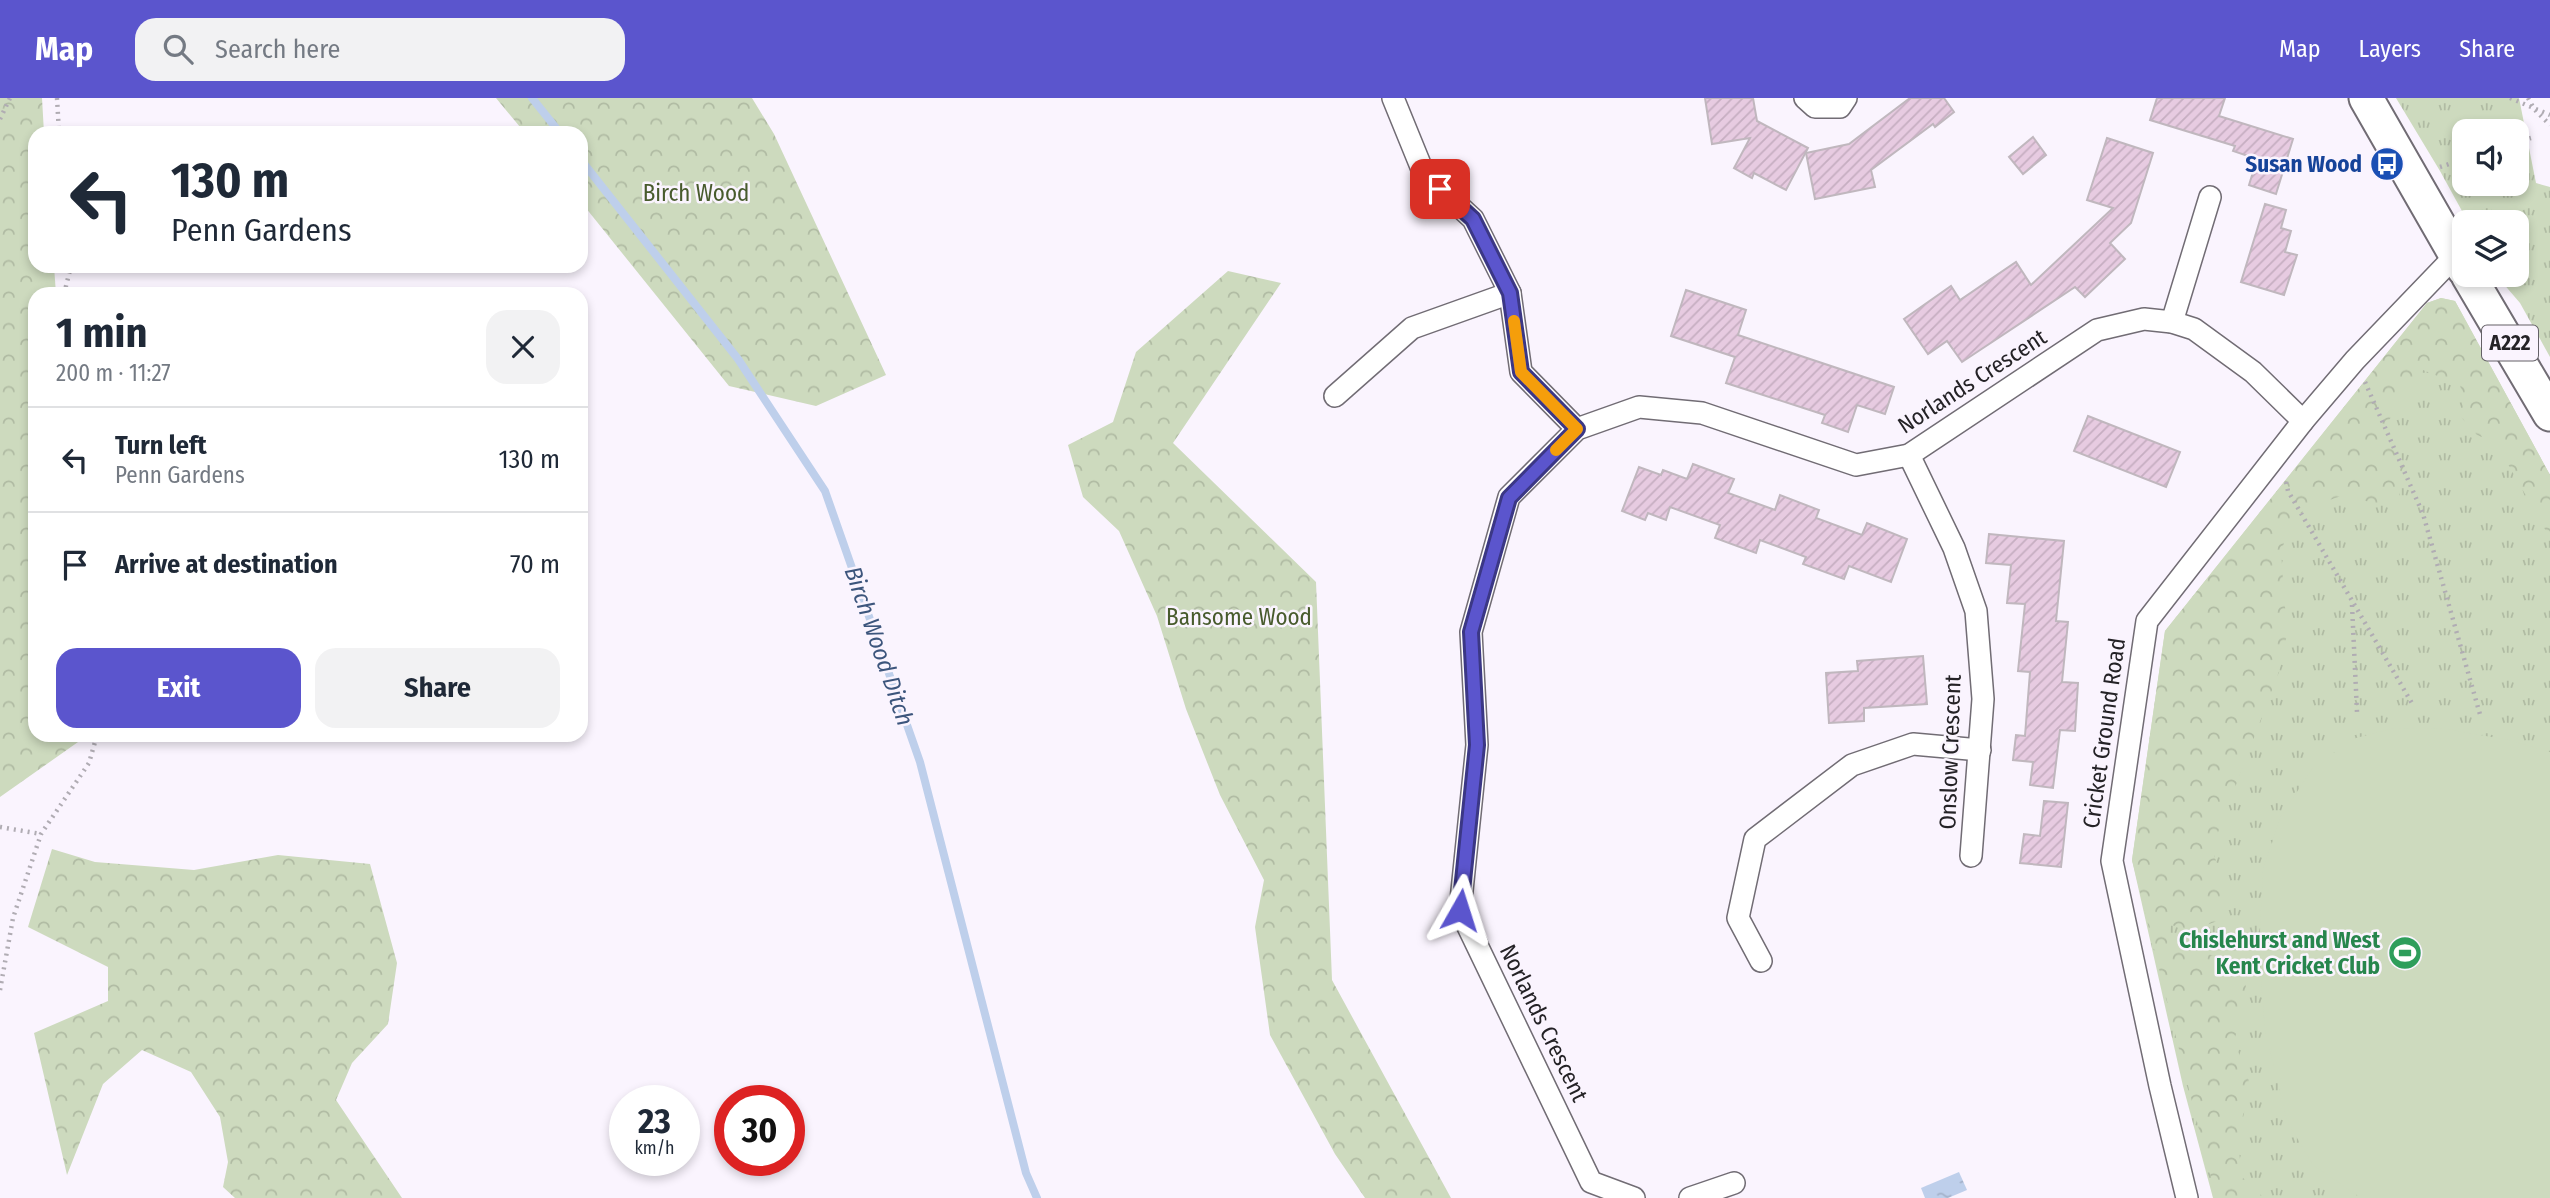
<!DOCTYPE html>
<html lang="en">
<head>
<meta charset="utf-8">
<style>
	body { margin:0; font-family:"Fira Sans Condensed",sans-serif; background:#f2f2f3; color:#1f2937; height:100vh; display:flex; flex-direction:column; font-size:26px; white-space:nowrap }
	* { box-sizing:border-box; margin:0 }
	p { font-size:23px; color:#747a83 }
	.icon { flex:none; width:38px; height:38px; fill:none; stroke:currentColor; stroke-width:2; stroke-linecap:round; stroke-linejoin:round }
	.map { position:relative; flex:1; overflow:hidden }
	.sheet { position:absolute; left:28px; top:189px; width:560px; height:455px; display:flex; flex-direction:column; background:#fff; border-radius:21px; box-shadow:0 4px 10px #0003 }
	.sheet>* { flex:none }
	.top-card { position:absolute; left:28px; top:28px; width:560px; height:147px; border-radius:21px; box-shadow:0 4px 10px #0003; background:#fff; color:#1f2937; overflow:hidden }
	.tools { position:absolute; left:2452px; top:21px; display:grid; gap:14px }
	.tools a { display:grid; place-items:center; width:77px; height:77px; border-radius:14px; background:#fff; box-shadow:0 4px 10px #0003; font-size:35px }
	.speed { position:absolute; left:609px; top:987px; display:flex; gap:14px; font-size:35px; font-weight:700; text-align:center }
	.speed>* { display:grid; place-content:center; width:91px; height:91px; border-radius:50%; background:#fff; box-shadow:0 4px 10px #0003; line-height:1 }
	.speed small { font-size:18px; font-weight:400 }
	.speed .limit { border:10px solid #d22; background:#fff; color:#111 }
	.pin { position:absolute; display:grid; place-items:center; width:60px; height:60px; color:#fff; margin:-30px; border-radius:14px; box-shadow:0 4px 10px #0006 }
	.me { position:absolute; width:77px; margin:-38px; rotate:6deg; stroke-linejoin:round; filter:drop-shadow(0 0 5px #0008) }
	.turn { display:flex; align-items:center; gap:24px; height:147px; padding:0 28px; font-size:32px }
	.turn .icon { width:91px; height:91px; stroke-width:2.5 }
	.turn b { display:block; font-size:49px; line-height:60px }
	.round { display:grid; place-items:center; flex:none; width:74px; height:74px; border-radius:21px; background:#f2f2f3 }
	.summary { display:flex; align-items:center; justify-content:space-between; height:119px; padding:0 28px }
	h1 { font-size:42px; font-weight:700; line-height:52px }
	.primary-button { display:flex; gap:14px; margin-top:auto; padding:14px 28px }
	.primary-button a { flex:1; height:80px; border-radius:21px; background:#5b55cd; color:#fff; font-size:28px; font-weight:700; line-height:80px; text-align:center }
	.primary-button a+a { background:#f2f2f3; color:#1f2937 }
	ul { padding:0; list-style:none }
	li { display:flex; align-items:center; gap:21px; height:105px; padding:0 28px; border-top:2px solid #e0e1e3 }
	li div { flex:1 }
	li b { display:block; font-size:26px }
	li em { font-style:normal }
	header { display:flex; align-items:center; gap:42px; box-sizing:border-box; height:98px; padding:0 35px; background:#5b55cd; color:#fff }
	header strong { font-size:33px }
	nav { display:flex; gap:38px; margin-inline-start:auto; font-size:24px }
	.search { width:490px; height:63px; background:#f2f2f3; display:flex; align-items:center; gap:18px; box-sizing:border-box; padding:0 24px; border-radius:21px; color:#747a83; font-size:26px }
	.map>svg:first-child { display:block }
	.grass { fill:url(#grass-tufts); fill-rule:evenodd }
	.forest { fill:url(#forest-crowns) }
	.pitch { fill:#cddabe }
	.water { fill:url(#water-ripples) }
	.lines { fill:none; stroke-linecap:round; stroke-linejoin:round }
	.stream { stroke:#becfeb; stroke-width:8 }
	.building { fill:url(#building-hatch); stroke:#c0b7be; stroke-width:2 }
	.street-casing { stroke:#716c74; stroke-width:24 }
	.primary-casing { stroke:#716c74; stroke-width:37 }
	.path { stroke:#b0acb3; stroke-width:4.5; stroke-dasharray:2 5; stroke-linecap:butt }
	.street { stroke:#fff; stroke-width:21 }
	.primary { stroke:#fff; stroke-width:33 }
	.route-casing { stroke:#3b3785; stroke-width:18 }
	.route { stroke:#5b55cd; stroke-width:12 }
	.slow { stroke:#f59e0b; stroke-width:12 }
	.labels { text-anchor:middle; stroke-width:5; stroke-linejoin:round; paint-order:stroke }
	.shield { fill:#faf4fe; stroke:#646167; stroke-width:2 }
	.shield-label { font-size:21px; font-weight:bold; fill:#242226 }
	.transit-label { font-size:23px; font-weight:bold; fill:#164399; stroke:#faf4fe; text-anchor:end }
	.park-label { font-size:23px; fill:#485b2d; stroke:#faf4fe }
	.street-label { font-size:23px; fill:#242226; stroke:#faf4fe }
	.leisure-label { font-size:23px; font-weight:bold; fill:#27864d; stroke:#faf4fe; text-anchor:end }
	.water-label { font-size:24px; font-style:italic; fill:#3c557c; stroke:#faf4fe }
</style>
</head>
<body>
<header>
<strong>Map</strong>
<div class="search"><svg class="icon" aria-label="search" viewBox="0 0 24 24"><circle cx="10" cy="10" r="6"/><path d="M15 15l6 6"/></svg>Search here</div>
<nav><a>Map</a><a>Layers</a><a>Share</a></nav>
</header>
<div class="map">
<svg width="2550" height="1100" viewBox="0 0 2550 1100">
	<defs>
		<pattern id="grass-tufts" width="24" height="20" patternUnits="userSpaceOnUse" patternTransform="scale(1.75)"><rect width="24" height="20" fill="#cddabe"/><path d="M3 7l-1-3M5 7V3M7 7l1-3M15 17l-1-3M17 17v-4M19 17l1-3" fill="none" stroke="#b0bba3"/></pattern>
		<pattern id="forest-crowns" width="20" height="18" patternUnits="userSpaceOnUse" patternTransform="scale(1.75)"><rect width="20" height="18" fill="#cddabe"/><path d="M2 6a3 3 0 1 1 6 0M12 15a3 3 0 1 1 6 0" fill="none" stroke="#b0bba3"/></pattern>
		<pattern id="water-ripples" width="26" height="14" patternUnits="userSpaceOnUse" patternTransform="scale(1.75)"><rect width="26" height="14" fill="#becfeb"/><path d="M2 4q2-2 4 0t4 0M15 11q2-2 4 0t4 0" fill="none" stroke="#a3b1c9"/></pattern>
		<pattern id="building-hatch" width="6" height="6" patternUnits="userSpaceOnUse" patternTransform="scale(1.75)"><rect width="6" height="6" fill="#e7cbe1"/><path d="M-1 1l2-2M0 6l6-6M5 7l2-2" fill="none" stroke="#c6aec1"/></pattern>
	</defs>
	<rect width="100%" height="100%" fill="#faf4fe"/>
	<!-- grass -->
	<g class="grass">
		<path d="M2396 0H2519L2536 85 2550 89V259L2520 205 2496 177H2516V124H2468L2440 73ZM2464 33H2516V86H2464Z"/>
		<path d="M2441 200 2455 203 2550 377V1100H2213L2183 988 2132 762 2165 533 2427 205Z"/>
	</g>
	<!-- forest -->
	<g class="forest">
		<path d="M0 0H42L44 35H35V168H54L56 196H35V637H88L0 699Z"/>
		<path d="M496 0H752L774 36 886 277 816 308 729 288 581 104V35H525Z"/>
		<path d="M1228 173 1281 185 1173 345 1316 484 1332 882 1451 1100H1365L1335 1056 1270 937 1255 829 1264 782 1220 697 1186 611 1157 518 1119 433 1083 399 1068 347 1113 324 1136 254Z"/>
		<path d="M2441 200 2455 203 2550 377V440L2496 345 2477 337 2461 319 2464 301 2458 281 2440 279 2423 272 2385 328 2405 368 2399 399 2377 407 2347 396 2318 406 2295 417 2281 453 2287 536 2279 574 2212 750 2223 786 2220 822 2193 832 2171 827 2166 851 2227 859 2247 880 2241 921 2234 942 2250 986 2238 1044 2242 1079 2264 1100H2216L2132 762 2165 533 2427 205Z"/>
		<path d="M52 751 95 764 194 772 278 757 370 766 397 865 388 926 352 965 336 1002 402 1100H235L223 1089 228 1064 220 1019 191 974 142 952 103 986 67 1077 34 935 108 903V869L28 829Z"/>
	</g>
	<!-- pitch -->
	<path class="pitch" d="M2394 630 2447 631 2508 642 2550 654V1100H2361L2313 1067 2287 1023 2265 932 2261 882 2260 828 2263 772 2281 718 2314 668 2356 640Z"/>
	<!-- water -->
	<path class="water" d="M1959 1074 1967 1092 1948 1100H1925L1921 1090Z"/>
	<g class="lines">
		<!-- stream -->
		<g class="stream">
			<path d="M532 0 560 35"/>
			<path d="M581 62 738 261 825 393 920 664 1026 1075 1037 1100"/>
		</g>
	</g>
	<!-- building -->
	<g class="building">
		<path d="M1705 0H1753L1757 23 1808 50 1786 92 1754 75 1752 80 1734 70 1750 40 1712 46Z"/>
		<path d="M1910 0H1944L1954 14 1935 29 1933 26 1871 72 1875 89 1815 101 1806 55 1849 46Z"/>
		<path d="M2157 0H2225L2219 18 2293 41 2276 96 2249 87 2257 61 2233 53 2235 48 2150 22Z"/>
		<path d="M2033 39 2046 57 2023 76 2009 59Z"/>
		<path d="M2107 40 2153 55 2131 125 2110 145 2125 161 2085 199 2075 189 1962 264 1947 243 1928 256 1904 221 1951 188 1960 202 2016 164 2031 187 2113 110 2087 102Z"/>
		<path d="M2265 106 2286 112 2281 130 2291 133 2285 154 2297 157 2284 197 2241 184Z"/>
		<path d="M1686 192 1746 212 1738 237 1894 289 1885 316 1857 307 1848 334 1822 325 1825 317 1726 285 1735 259 1671 238Z"/>
		<path d="M2088 318 2180 354 2166 389 2074 353Z"/>
		<path d="M1693 366 1734 381 1728 395 1775 412 1780 397 1819 412 1816 420 1862 437 1867 425 1907 441 1891 484 1849 468 1844 481 1803 466 1806 459 1760 442 1756 455 1715 440 1720 427 1670 409 1666 422 1648 415 1645 422 1622 413 1639 369 1661 377 1663 372 1687 381Z"/>
		<path d="M1989 436 2064 443 2056 523 2068 524 2062 584 2078 585 2075 633 2060 632 2053 690 2030 687 2033 664 2013 662 2016 637 2025 638 2030 574 2018 573 2025 506 2007 505 2011 467 1986 465Z"/>
		<path d="M1923 558 1927 606 1864 610V623L1829 625 1826 575 1858 573 1857 563Z"/>
		<path d="M2044 703 2068 705 2061 769 2020 765 2024 736 2040 738Z"/>
	</g>
	<g class="lines">
		<!-- street casing -->
		<g class="street-casing">
			<g id="street">
				<path d="M1393 0 1424 76 1473 121 1510 195 1521 274 1577 331"/>
				<path d="M1805 0 1815 9H1840L1846 0"/>
				<path d="M2172 224 2210 99"/>
				<path d="M1335 298 1412 230 1510 195"/>
				<path d="M1909 357 1954 450 1976 513 1983 601 1971 758"/>
				<path d="M1761 863 1738 820 1755 741 1852 667 1913 646 1980 652"/>
				<path d="M1634 1100 1591 1084 1460 812 1477 647 1471 534 1509 399 1577 331 1639 309 1702 315 1856 367 1909 357 2097 232 2144 221 2172 224 2194 231 2253 274 2303 323"/>
				<path d="M1690 1100 1734 1085"/>
				<path d="M2187 1100 2160 988 2112 763 2147 523 2303 323 2355 262 2456 157"/>
			</g>
		</g>
		<!-- primary casing -->
		<g class="primary-casing">
			<g id="primary">
				<path d="M2366 0 2464 171"/>
				<path d="M2468 177 2550 316"/>
			</g>
		</g>
		<!-- path -->
		<g class="path">
			<path d="M57 0 59 35"/>
			<path d="M2510 0 2550 17"/>
			<path d="M2528 0 2534 11 2550 27"/>
			<path d="M0 21 10 0"/>
			<path d="M2516 44 2531 40"/>
			<path d="M2440 69 2464 61"/>
			<path d="M64 196 71 168"/>
			<path d="M2365 284 2423 416 2481 620"/>
			<path d="M2286 384 2288 393 2413 607"/>
			<path d="M2352 507 2357 614"/>
			<path d="M0 729 41 736"/>
			<path d="M0 892 13 820 41 736 89 665 97 637"/>
		</g>
		<!-- street -->
		<use href="#street" class="street"/>
		<!-- primary -->
		<use href="#primary" class="primary"/>
	</g>
	<g class="lines">
		<!-- route casing -->
		<g class="route-casing">
			<path id="route" d="M1440 91 1473 121 1510 195 1521 274 1577 331 1509 400 1471 534 1477 647 1460 812"/>
		</g>
		<!-- route -->
		<use href="#route" class="route"/>
		<!-- slow -->
		<path class="slow" d="M1514 223 1521 274 1577 331 1556 352"/>
	</g>
	<!-- icons -->
	<defs>
		<g id="bus-disc" transform="scale(1.75)"><circle r="9.5" fill="#1a4fb4" stroke="#faf4fe"/><path d="M-5-6H5V4H4V6H2V4H-2V6H-4V4H-5ZM-3.5-4V0h7V-4ZM-3.5 1.2v1.5H-2V1.2ZM2 1.2v1.5H3.5V1.2Z" fill="#fff"/></g>
		<g id="stadium-disc" transform="scale(1.75)"><circle r="9.5" fill="#2e9e5b" stroke="#faf4fe"/><path d="M0-5a6.5 5 0 1 0 0 10a6.5 5 0 1 0 0-10ZM-3.5-1.8h7v3.6h-7Z" fill="#fff"/></g>
	</defs>
	<g fill-rule="evenodd">
		<use href="#bus-disc" x="2387" y="66"/>
		<use href="#stadium-disc" x="2405" y="855"/>
	</g>
	<g class="labels">
		<!-- shield labels -->
		<rect class="shield" x="2482" y="227.5" width="56" height="35" rx="5"/>
		<g class="shield-label">
			<text x="2510" y="252">A222</text>
		</g>
		<!-- transit labels -->
		<g class="transit-label">
			<text x="2362" y="74">Susan Wood</text>
		</g>
		<!-- park labels -->
		<g class="park-label">
			<text x="696" y="103">Birch Wood</text>
			<text x="1239" y="527">Bansome Wood</text>
		</g>
		<!-- street labels -->
		<g class="street-label">
			<text transform="translate(1972 283) rotate(-33)" y="8">Norlands Crescent</text>
			<text transform="translate(2104 635) rotate(-82)" y="8">Cricket Ground Road</text>
			<text transform="translate(1950 654) rotate(-88)" y="8">Onslow Crescent</text>
			<text transform="translate(1544 925) rotate(64)" y="8">Norlands Crescent</text>
		</g>
		<!-- leisure labels -->
		<g class="leisure-label">
			<text x="2380" y="850">Chislehurst and West<tspan x="2380" dy="26">Kent Cricket Club</tspan></text>
		</g>
		<!-- water labels -->
		<g class="water-label">
			<text transform="translate(879 548) rotate(71)" y="8">Birch Wood Ditch</text>
		</g>
	</g>
</svg>
<div class="tools">
<a><svg class="icon" aria-label="sound" viewBox="0 0 24 24"><path d="M4 9h4l5-4v14l-5-4H4zM17 9q2 3 0 6"/></svg></a>
<a><svg class="icon" aria-label="layers" viewBox="0 0 24 24"><path d="M12 4l9 5-9 5-9-5zM3 14l9 5 9-5"/></svg></a>
</div>
<div class="speed"><div>23<small>km/h</small></div><div class="limit">30</div></div>
<div class="pin" style="left:1440px;top:91px;background:#d93025"><svg class="icon" aria-label="arrive" viewBox="0 0 24 24"><path d="M6 21V4h12l-3 4 3 4H6"/></svg></div>
<svg class="me" style="left:1460px;top:812px" viewBox="-20 -20 40 40"><path d="M0-17L14 15 0 8-14 15z" fill="#5b55cd" stroke="#fff" stroke-width="4"/></svg>
<div class="top-card">
<div class="turn"><svg class="icon" aria-label="left" viewBox="0 0 24 24"><path d="M17 20v-9H6M10 6l-5 5 5 5"/></svg><div><b>130 m</b>Penn Gardens</div></div>
</div>
<section class="sheet">
<div class="summary"><div><h1>1 min</h1><p>200 m · 11:27</p></div><a class="round"><svg class="icon" aria-label="close" viewBox="0 0 24 24"><path d="M6 6l12 12M18 6L6 18"/></svg></a></div>
<ul>
<li><svg class="icon" aria-label="left" viewBox="0 0 24 24"><path d="M17 20v-9H6M10 6l-5 5 5 5"/></svg><div><b>Turn left</b><p>Penn Gardens</p></div><em>130 m</em></li>
<li><svg class="icon" aria-label="arrive" viewBox="0 0 24 24"><path d="M6 21V4h12l-3 4 3 4H6"/></svg><div><b>Arrive at destination</b></div><em>70 m</em></li>
</ul>
<div class="primary-button"><a>Exit</a><a>Share</a></div>
</section>
</div>
</body>
</html>
